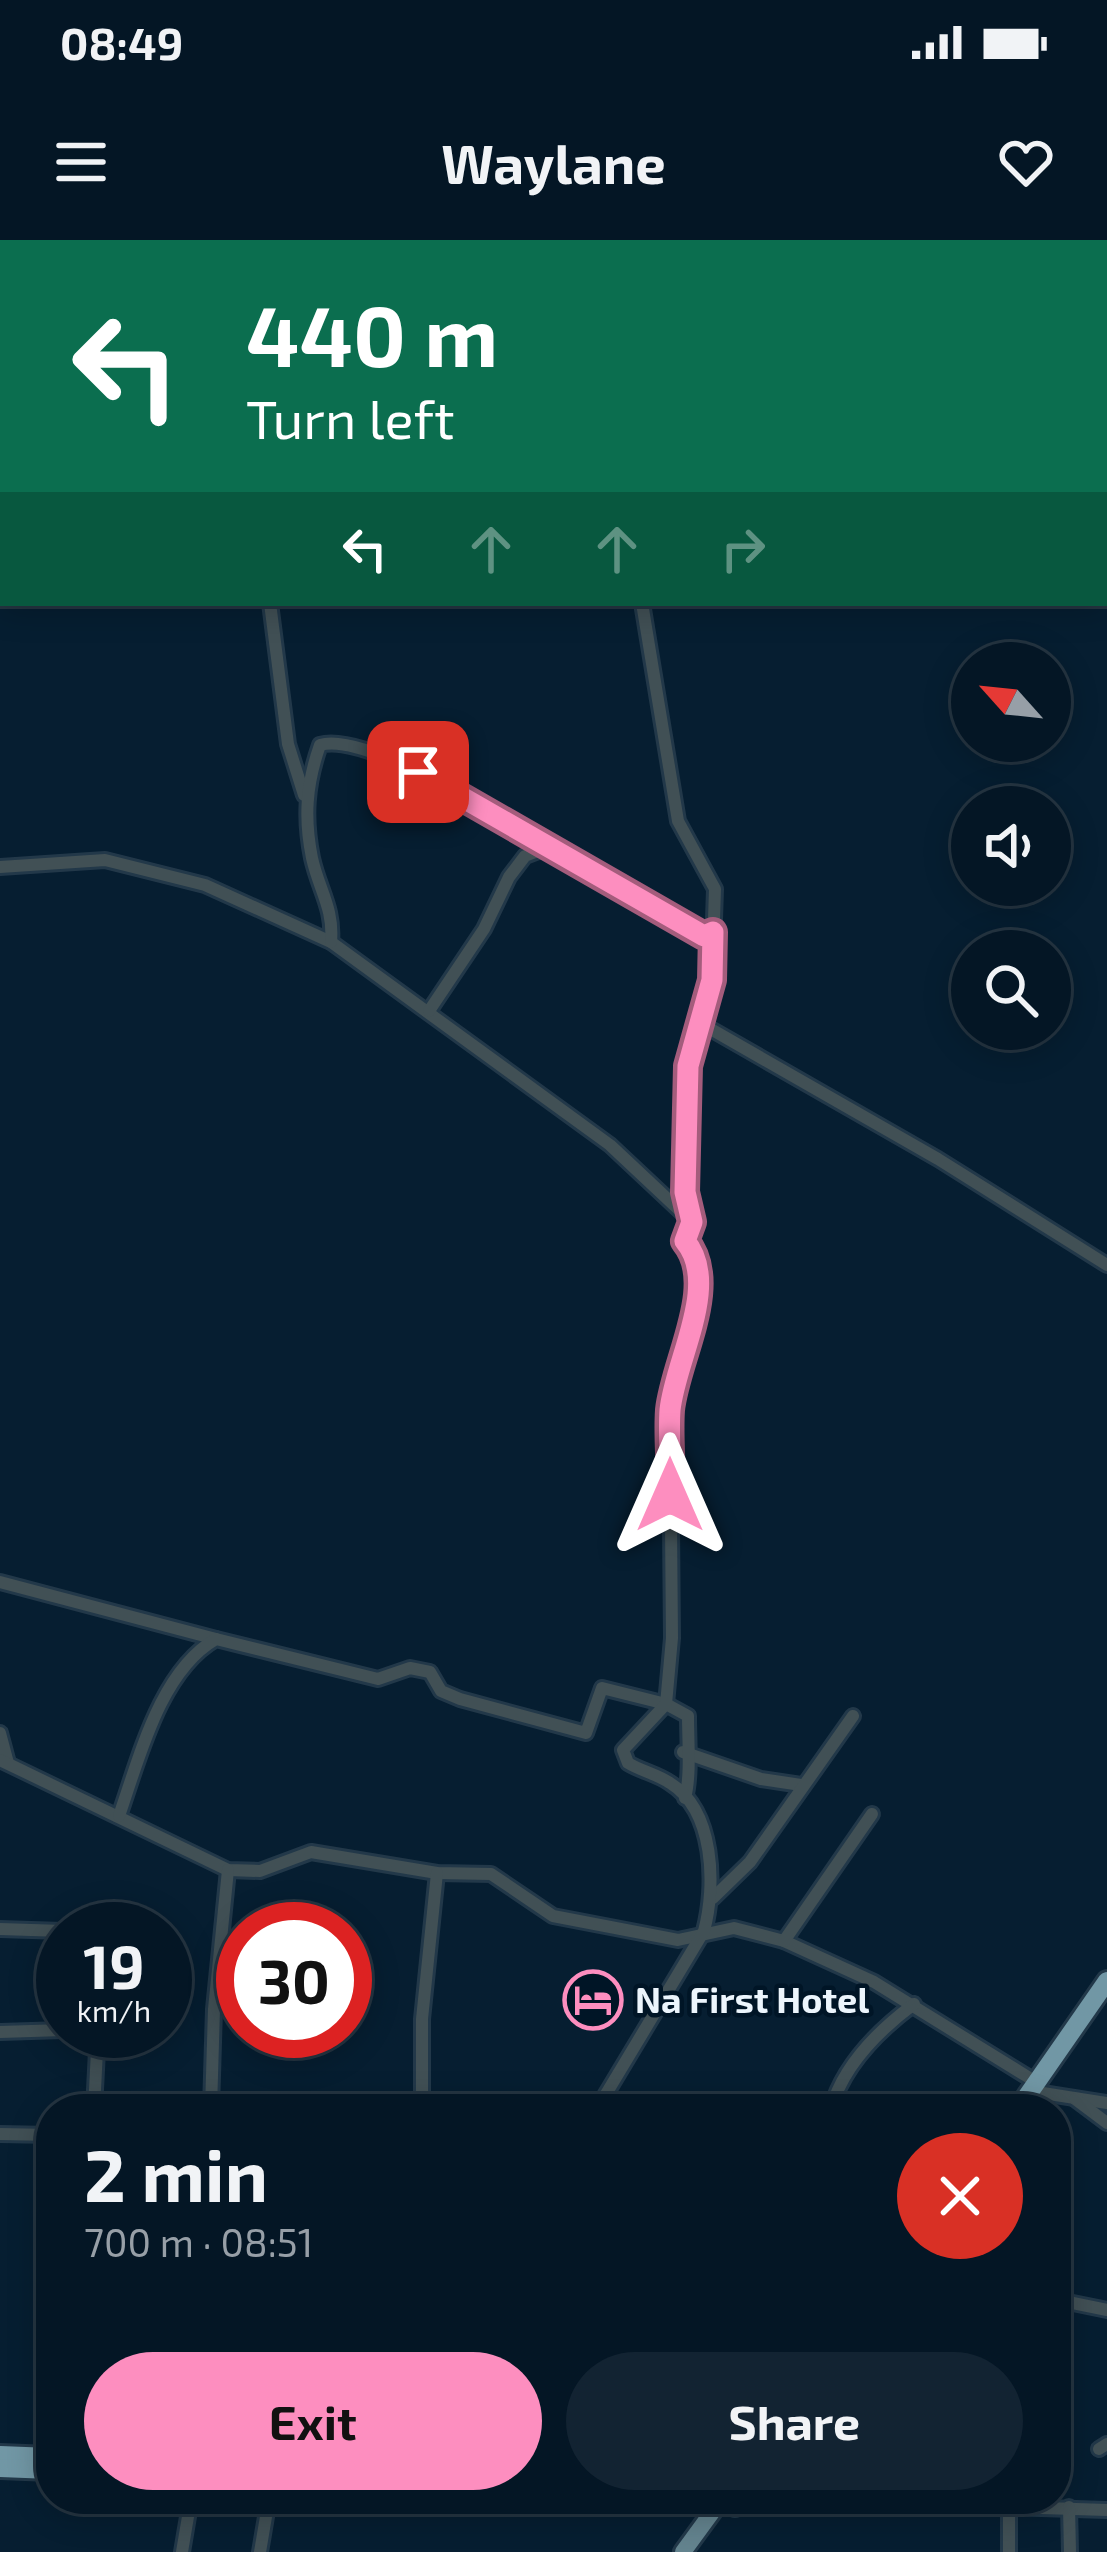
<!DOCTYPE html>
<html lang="en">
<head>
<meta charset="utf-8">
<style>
	body { margin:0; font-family:"Exo 2",sans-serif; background:#122332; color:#f1f3f6; height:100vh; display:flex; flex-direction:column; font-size:45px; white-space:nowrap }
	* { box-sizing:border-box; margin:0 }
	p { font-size:39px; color:#979fa7 }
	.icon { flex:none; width:66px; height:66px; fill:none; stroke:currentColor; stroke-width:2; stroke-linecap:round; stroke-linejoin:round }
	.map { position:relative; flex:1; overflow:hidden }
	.sheet { position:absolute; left:36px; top:1854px; width:1035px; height:420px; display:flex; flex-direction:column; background:#041625; border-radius:48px; box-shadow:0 6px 30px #0003,0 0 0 3px #253542 }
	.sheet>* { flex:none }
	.banner { position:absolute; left:0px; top:0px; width:1107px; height:366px; box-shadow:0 6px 30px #0003,0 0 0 3px #253542; background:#0b6e4f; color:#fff; overflow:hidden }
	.needle { width:78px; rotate:297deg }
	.controls { position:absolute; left:951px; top:402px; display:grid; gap:24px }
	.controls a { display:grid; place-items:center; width:120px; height:120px; border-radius:50%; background:#041625; box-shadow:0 6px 30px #0003,0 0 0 3px #253542; font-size:60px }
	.speed { position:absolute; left:36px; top:1662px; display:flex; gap:24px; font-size:60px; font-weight:700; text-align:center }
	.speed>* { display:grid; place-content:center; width:156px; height:156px; border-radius:50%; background:#041625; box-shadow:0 6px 30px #0003,0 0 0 3px #253542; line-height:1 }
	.speed small { font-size:30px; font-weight:400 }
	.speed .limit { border:18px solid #d22; background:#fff; color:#111 }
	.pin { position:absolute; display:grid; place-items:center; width:102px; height:102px; color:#fff; margin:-51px; border-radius:24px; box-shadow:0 6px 18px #0006 }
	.me { position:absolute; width:132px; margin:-66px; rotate:0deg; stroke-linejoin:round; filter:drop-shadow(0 0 9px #0008) }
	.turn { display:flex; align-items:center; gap:42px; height:252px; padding:0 48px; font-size:54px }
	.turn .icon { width:156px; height:156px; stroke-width:2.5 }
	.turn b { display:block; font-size:84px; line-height:102px }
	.lanes { display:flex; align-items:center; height:114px; padding:0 48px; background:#0003; justify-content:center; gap:60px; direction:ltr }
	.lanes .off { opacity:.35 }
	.round { display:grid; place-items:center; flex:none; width:126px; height:126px; border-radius:63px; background:#122332 }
	.headline { display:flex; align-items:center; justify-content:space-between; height:204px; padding:0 48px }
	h1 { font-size:72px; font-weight:700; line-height:90px }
	.action { display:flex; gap:24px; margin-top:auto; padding:24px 48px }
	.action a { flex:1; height:138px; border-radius:72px; background:#fd8ebf; color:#111; font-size:48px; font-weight:700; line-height:138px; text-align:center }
	.action a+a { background:#122332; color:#f1f3f6 }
	.status { display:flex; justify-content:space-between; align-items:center; height:84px; padding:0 60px; background:#041625; direction:ltr }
	.status svg { height:33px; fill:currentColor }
	header { display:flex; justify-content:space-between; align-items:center; height:156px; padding:0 48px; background:#041625; font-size:54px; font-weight:700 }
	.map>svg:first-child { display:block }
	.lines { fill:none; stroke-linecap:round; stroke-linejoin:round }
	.minor-casing { stroke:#223849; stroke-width:18 }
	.major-casing { stroke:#223849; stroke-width:22 }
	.highway-casing { stroke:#223849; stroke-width:24 }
	.minor { stroke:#415055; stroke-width:12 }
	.major { stroke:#63838e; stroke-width:16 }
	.highway { stroke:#7197a5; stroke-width:18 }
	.route-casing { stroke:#a45c7c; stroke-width:30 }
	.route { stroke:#fd8ebf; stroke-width:21 }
	.labels { text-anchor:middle; stroke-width:9; stroke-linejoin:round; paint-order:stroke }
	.poi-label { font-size:36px; font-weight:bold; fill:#ecf5fc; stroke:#001526; text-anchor:start }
</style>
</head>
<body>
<div class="status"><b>08:49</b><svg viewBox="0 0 49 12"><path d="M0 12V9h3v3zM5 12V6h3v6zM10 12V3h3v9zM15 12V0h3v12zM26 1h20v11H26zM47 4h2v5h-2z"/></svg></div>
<header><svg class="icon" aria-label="menu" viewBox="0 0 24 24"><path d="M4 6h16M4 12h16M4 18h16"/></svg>Waylane<svg class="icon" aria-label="heart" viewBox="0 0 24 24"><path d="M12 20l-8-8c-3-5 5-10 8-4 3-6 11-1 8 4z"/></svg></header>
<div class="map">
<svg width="1107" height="2312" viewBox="0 0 1107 2312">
	<rect width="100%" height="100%" fill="#061e31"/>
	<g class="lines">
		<!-- minor casing -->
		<g class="minor-casing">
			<g id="minor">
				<path d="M264 0 266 3"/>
				<path d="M0 314 3 313"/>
				<path d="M270 363 288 504 304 555"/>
				<path d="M642 363 678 581 715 649 712 740 702 784 938 919 1107 1025"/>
				<path d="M0 627 105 620 205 645 331 702 610 905 691 981"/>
				<path d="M331 702C334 668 319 650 312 618 304 578 306 545 320 505 367 491 504 580 551 606"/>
				<path d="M429 771 484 689 509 637 525 616 551 606 594 636 704 696 713 692"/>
				<path d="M0 1342 216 1399"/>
				<path d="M0 1493 8 1523"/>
				<path d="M683 1512 761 1539 801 1545"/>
				<path d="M0 1520 228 1630 260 1631 311 1612 437 1633 491 1634 553 1676 678 1700 734 1688 784 1701 874 1742 1028 1837"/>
				<path d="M119 1576C139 1519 160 1431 216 1399L378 1439 410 1428 430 1432 441 1451 460 1459 586 1493 602 1448 666 1464 688 1476C688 1501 691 1536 685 1558"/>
				<path d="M713 1658 750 1622 853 1476"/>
				<path d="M0 1689 63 1691"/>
				<path d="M100 1689H105"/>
				<path d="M784 1701 872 1574"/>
				<path d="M0 1792 63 1790"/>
				<path d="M1030 1851 1107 1863"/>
				<path d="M1075 1859 1107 1883"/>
				<path d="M94 1869 98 1791"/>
				<path d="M211 1869 214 1769 228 1630"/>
				<path d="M422 1869V1779L437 1633"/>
				<path d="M597 1869 704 1691C716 1646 715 1571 670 1543 657 1534 641 1531 628 1523L623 1510 666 1464 672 1398 670 1174 698 1049 699 1022 685 1001C690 980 685 967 686 945 688 889 684 837 702 784"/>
				<path d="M831 1869C843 1826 879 1790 914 1764"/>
				<path d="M0 1894 51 1895"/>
				<path d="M1056 2067 1068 2062 1107 2070"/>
				<path d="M1099 2209 1107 2204"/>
				<path d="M759 2259 1107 2270"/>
				<path d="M1069 2267 1070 2312"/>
				<path d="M182 2312 191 2259"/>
				<path d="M260 2312 269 2259"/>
				<path d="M1009 2312V2259"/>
			</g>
		</g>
		<!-- major casing -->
		<g class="major-casing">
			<path id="major" d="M683 2312 721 2260"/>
		</g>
		<!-- highway casing -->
		<g class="highway-casing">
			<g id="highway">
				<path d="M1018 1869 1107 1741"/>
				<path d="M0 2215 51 2217"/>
				<path d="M0 2228 51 2230"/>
				<path d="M721 2259 735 2266 749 2259"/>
			</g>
		</g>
		<!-- minor -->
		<use href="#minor" class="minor"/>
		<!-- major -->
		<use href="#major" class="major"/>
		<!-- highway -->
		<use href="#highway" class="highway"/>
	</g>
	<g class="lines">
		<!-- route casing -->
		<g class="route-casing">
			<path id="route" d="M418 532 704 696 713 692 712 740 688 826 685 952 692 982 685 1001C721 1044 675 1120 670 1170 668 1198 672 1227 670 1255"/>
		</g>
		<!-- route -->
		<use href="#route" class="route"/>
	</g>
	<!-- icons -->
	<defs>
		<g id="hotel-ring" transform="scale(3)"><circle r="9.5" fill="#001526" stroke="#fd8ebf" stroke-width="1.5"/><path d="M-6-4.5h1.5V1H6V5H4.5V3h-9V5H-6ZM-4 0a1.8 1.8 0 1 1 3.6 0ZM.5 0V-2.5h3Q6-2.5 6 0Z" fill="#fd8ebf"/></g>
	</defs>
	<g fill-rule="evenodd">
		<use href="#hotel-ring" x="593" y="1760"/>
	</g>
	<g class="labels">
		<!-- poi labels -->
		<g class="poi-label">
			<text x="635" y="1773">Na First Hotel</text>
		</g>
	</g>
</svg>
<div class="controls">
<a><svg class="needle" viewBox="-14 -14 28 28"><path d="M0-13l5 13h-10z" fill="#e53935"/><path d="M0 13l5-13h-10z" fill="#979fa7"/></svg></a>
<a><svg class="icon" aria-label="sound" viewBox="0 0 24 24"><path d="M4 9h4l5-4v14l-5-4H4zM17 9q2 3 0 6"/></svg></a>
<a><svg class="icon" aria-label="search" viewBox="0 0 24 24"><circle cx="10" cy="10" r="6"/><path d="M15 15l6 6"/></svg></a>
</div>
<div class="speed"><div>19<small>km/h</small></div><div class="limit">30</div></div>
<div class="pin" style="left:418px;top:532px;background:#d93025"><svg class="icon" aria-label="arrive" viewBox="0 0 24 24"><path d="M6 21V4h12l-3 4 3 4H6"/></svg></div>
<svg class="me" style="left:670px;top:1255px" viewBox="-20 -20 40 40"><path d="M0-17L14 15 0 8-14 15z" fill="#fd8ebf" stroke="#fff" stroke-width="4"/></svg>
<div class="banner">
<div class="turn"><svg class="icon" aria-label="left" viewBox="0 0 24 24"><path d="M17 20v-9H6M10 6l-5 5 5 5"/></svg><div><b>440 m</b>Turn left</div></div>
<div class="lanes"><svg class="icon" aria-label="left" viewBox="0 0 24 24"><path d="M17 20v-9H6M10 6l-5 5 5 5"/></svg><svg class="icon off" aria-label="ahead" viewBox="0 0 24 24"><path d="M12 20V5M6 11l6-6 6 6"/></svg><svg class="icon off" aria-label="ahead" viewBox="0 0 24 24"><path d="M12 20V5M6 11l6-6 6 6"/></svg><svg class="icon off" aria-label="right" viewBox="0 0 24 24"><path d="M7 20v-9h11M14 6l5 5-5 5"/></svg></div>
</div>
<section class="sheet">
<div class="headline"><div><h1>2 min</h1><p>700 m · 08:51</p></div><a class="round" style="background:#d93025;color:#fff"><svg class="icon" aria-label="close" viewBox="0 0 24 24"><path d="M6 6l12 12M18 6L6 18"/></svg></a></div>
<div class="action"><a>Exit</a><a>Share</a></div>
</section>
</div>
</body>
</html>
